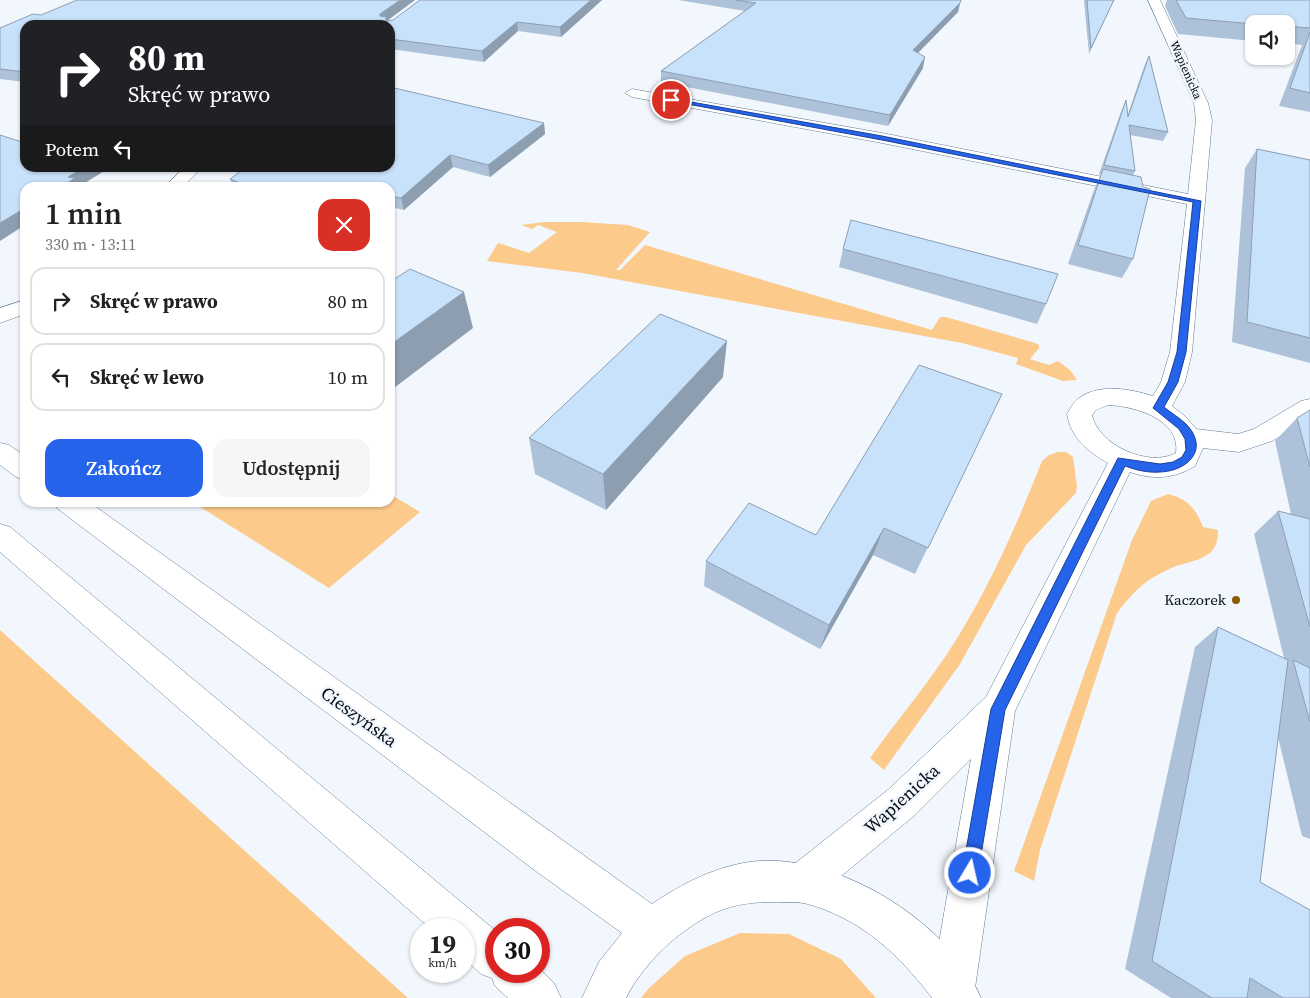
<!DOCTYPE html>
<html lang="pl">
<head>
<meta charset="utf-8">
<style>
	body { margin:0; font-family:"Source Serif 4",serif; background:#f6f6f6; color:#222; height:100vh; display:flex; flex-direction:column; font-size:19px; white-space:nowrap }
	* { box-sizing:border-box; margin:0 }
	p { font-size:16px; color:#767676 }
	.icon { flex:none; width:28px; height:28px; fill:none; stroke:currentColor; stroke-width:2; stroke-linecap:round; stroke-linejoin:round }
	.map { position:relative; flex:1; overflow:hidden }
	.drawer { position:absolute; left:20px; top:182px; width:375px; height:325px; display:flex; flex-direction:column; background:#fff; border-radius:15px; box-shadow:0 1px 4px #0004 }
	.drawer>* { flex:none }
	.banner { position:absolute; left:20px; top:20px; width:375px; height:152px; border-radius:15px; box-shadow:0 1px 4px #0004; background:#202124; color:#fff; overflow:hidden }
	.tools { position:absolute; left:1245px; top:15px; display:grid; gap:10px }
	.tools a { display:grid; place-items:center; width:50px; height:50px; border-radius:10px; background:#fff; box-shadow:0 1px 4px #0004; font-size:25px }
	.speed { position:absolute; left:410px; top:918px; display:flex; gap:10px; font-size:25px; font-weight:700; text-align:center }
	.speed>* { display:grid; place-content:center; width:65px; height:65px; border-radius:50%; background:#fff; box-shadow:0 1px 4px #0004; line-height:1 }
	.speed small { font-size:12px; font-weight:400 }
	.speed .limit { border:8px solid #d22; background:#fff; color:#111 }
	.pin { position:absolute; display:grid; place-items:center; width:42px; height:42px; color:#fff; margin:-21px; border:2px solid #fff; border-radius:50%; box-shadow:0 1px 5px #0007 }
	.me { position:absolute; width:55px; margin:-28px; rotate:9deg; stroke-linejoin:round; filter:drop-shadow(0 0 4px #0008) }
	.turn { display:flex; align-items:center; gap:18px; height:105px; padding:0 25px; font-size:22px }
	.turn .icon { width:65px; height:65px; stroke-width:2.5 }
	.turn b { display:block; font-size:35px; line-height:42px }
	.then { display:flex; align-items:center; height:48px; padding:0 25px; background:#0003; gap:10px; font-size:19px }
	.round { display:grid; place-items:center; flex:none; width:52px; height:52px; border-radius:15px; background:#f6f6f6 }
	.headline { display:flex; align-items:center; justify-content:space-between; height:85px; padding:0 25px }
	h1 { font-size:30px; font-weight:600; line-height:38px }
	.action { display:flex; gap:10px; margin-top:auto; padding:10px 25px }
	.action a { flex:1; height:58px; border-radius:15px; background:#2563eb; color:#fff; font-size:20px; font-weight:600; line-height:58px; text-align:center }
	.action a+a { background:#f6f6f6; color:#222 }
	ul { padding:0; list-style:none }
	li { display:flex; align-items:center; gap:15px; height:68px; margin:0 10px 8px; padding:0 15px; border:2px solid #e0e0e0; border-radius:15px }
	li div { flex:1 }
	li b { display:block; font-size:19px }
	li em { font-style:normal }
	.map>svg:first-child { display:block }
	.green { fill:#fcca8a }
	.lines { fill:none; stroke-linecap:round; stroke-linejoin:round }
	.street-casing { stroke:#647b92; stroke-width:1 }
	.secondary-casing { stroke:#647b92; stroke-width:1 }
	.street { fill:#fff; fill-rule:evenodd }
	.secondary { fill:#fff; fill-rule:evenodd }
	.wall { fill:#adc2d9 }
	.shaded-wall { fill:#8d9eb0 }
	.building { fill:#c9e2fc; stroke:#8d9eb0 }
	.route { fill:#2563eb; stroke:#184099 }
	.poi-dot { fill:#8b5a01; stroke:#f2f7fd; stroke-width:2 }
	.labels { text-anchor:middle; stroke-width:5; stroke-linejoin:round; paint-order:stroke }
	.far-street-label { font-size:12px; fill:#060e17; stroke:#f2f7fd }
	.poi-label { font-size:15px; fill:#060e17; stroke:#f2f7fd; text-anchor:end }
	.near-street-label { font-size:18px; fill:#060e17; stroke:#f2f7fd }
</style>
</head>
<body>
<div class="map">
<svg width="1310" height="998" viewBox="0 0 1310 998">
	<rect width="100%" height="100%" fill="#f2f7fd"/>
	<!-- green -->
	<g class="green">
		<path d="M582 222 628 225 650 232 616 270H620L645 245 932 330 940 317H946L1035 343 1039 345V348L1030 359 1049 365 1058 361 1070 370 1077 380 1063 381 1016 364 1018 358 962 343 582 273 487 261 498 243 529 253 557 232 538 225 532 229 521 225 544 222Z"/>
		<path d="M1058 452H1066L1073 457 1077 486 1076 493 1026 545 960 664 884 770 870 758C895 723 923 690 947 654 986 595 1016 527 1042 461L1049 455Z"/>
		<path d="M390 494 420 512 329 588 194 503 390 502Z"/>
		<path d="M1168 494C1188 499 1196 509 1203 527L1218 530C1219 558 1198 559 1176 566 1168 569 1160 574 1152 578 1138 587 1127 600 1117 613L1040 850 1034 881 1014 871 1132 540 1151 501Z"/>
		<path d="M0 630 408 998H0Z"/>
		<path d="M740 933 789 934 841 959 876 998H641L649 988 685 956Z"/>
	</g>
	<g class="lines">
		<!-- street casing -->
		<g class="street-casing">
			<g id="street">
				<path d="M1148 0H1160L1208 103 1212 120 1192 352 1185 382 1172 406 1186 417 1196 429 1238 434 1254 429 1301 401 1310 399V418L1272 441 1239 452 1203 448 1195 466C1174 479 1152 480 1130 472L1015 711 975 988 970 998H936L931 988 971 759 915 815 816 897 802 903 788 897 782 883 788 869 889 789 986 697 1108 463C1088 452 1071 438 1067 414 1070 409 1074 401 1079 398 1100 383 1130 389 1153 396L1161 382 1170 352 1187 204 882 143 632 97 625 93 632 89 882 133 1188 194 1196 120 1194 103ZM1108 405C1134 406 1181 419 1176 453 1149 468 1098 445 1092 415L1096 410Z"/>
				<path d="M184 168H201L182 188H163Z"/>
				<path d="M25 300V314L0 323V308Z"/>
			</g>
		</g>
		<!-- secondary casing -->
		<g class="secondary-casing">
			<g id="secondary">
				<path d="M0 443 9 445 25 456V480L16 477 0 465Z"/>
				<path d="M54 502H89L652 904C682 884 712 868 749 862 833 850 949 921 981 998H932C899 954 859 917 804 903 794 901 783 903 774 902 737 902 715 909 686 930 664 945 638 973 626 998H582L599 962 622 933 537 872 58 509Z"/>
				<path d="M0 524 10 527 496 931V971H539V968L554 983 561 998H508L495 986 492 978 481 974 464 958V929H431L0 552Z"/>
			</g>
		</g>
		<!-- street -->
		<use href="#street" class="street"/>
		<!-- secondary -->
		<use href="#secondary" class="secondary"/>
	</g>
	<!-- wall -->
	<g class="wall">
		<path d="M602 0 561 37 518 31 484 62 390 49V25H25V82L0 79V28L41 15 387 21Z"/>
		<path d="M678 0H961L958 12 918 53 923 68 888 126 661 82V71L745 11Z"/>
		<path d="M1084 0H1114L1089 54Z"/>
		<path d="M1167 0H1310V112L1279 106 1302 45 1286 43V24H1254V41L1178 34 1165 6Z"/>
		<path d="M1149 56 1168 132 1163 141 1130 135 1135 171 1133 175V259L1122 278 1068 264 1095 187 1101 175 1099 174 1122 109 1126 100 1128 114 1145 64Z"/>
		<path d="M544 123 545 134 490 177 453 167 404 210 390 207V188H234L230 179Z"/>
		<path d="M1257 149 1310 160V363L1232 342 1245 168Z"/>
		<path d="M843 249 1046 304 1037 324 839 267Z"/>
		<path d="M723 377 606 510 535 474 529 438Z"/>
		<path d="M1002 394 915 574 873 555 820 649 704 586 706 561 816 535Z"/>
		<path d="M1310 410V839L1302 836 1278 737 1260 882 1310 998H1171L1125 969 1195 647 1218 627 1284 658 1254 534 1278 511 1291 514 1275 441 1297 418Z"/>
	</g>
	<!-- shaded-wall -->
	<g class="shaded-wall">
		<path d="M400 0H415L387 21 380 16V14Z"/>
		<path d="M591 0H602L561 37 560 27Z"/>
		<path d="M960 3 958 12 911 60 913 50Z"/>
		<path d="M517 22 518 31 484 62 482 51Z"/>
		<path d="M925 57 923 68 888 126 890 115Z"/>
		<path d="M544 123 545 134 490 177 488 165Z"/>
		<path d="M450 155 453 167 404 210 401 198Z"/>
		<path d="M83 168H109L80 186 81 188H59L68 177Z"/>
		<path d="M25 208V225L0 241V223Z"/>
		<path d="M464 292 473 328 390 391V345Z"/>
		<path d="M727 341 723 377 606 510 603 474Z"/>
		<path d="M884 528 873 555 820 649 829 625Z"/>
	</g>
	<!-- building -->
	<g class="building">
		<path d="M77 0H400L380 14V16L386 17V21L393 20 420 0H591L560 27 517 22 482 51 390 39V25H25V72L0 69V28L33 14 41 15Z"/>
		<path d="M736 0H961L960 3 913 50 925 57 890 115 661 71 756 3Z"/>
		<path d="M1087 0H1114L1091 48Z"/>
		<path d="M1176 0H1310V28L1286 26V24H1254L1186 18Z"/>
		<path d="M1310 32V93L1290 88Z"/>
		<path d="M1149 56 1168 132 1129 125 1135 171 1104 165 1126 100 1128 117Z"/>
		<path d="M390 87 544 123 488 165 450 155 401 198 390 196V188H253L230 179 245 168H390Z"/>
		<path d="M0 135 25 143V168H83L68 177 75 178 59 188H25V208L0 223Z"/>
		<path d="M1257 149 1310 160V338L1247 322Z"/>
		<path d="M1103 169 1141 177 1143 187 1150 189 1133 259 1078 245Z"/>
		<path d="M851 220 1058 274 1046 304 843 249Z"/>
		<path d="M410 269 464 292 390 345V282Z"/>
		<path d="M660 314 727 341 603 474 529 438Z"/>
		<path d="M919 365 1002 394 928 548 884 528 829 625 706 561 749 503 816 535Z"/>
		<path d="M1310 410V467L1297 418Z"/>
		<path d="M1278 511 1310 519V627Z"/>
		<path d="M1218 627 1288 660 1260 882 1310 910V998H1283L1250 978 1247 998H1212L1152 961Z"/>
		<path d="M1293 660 1310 668V722Z"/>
	</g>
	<!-- route -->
	<path class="route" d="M669 98 882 136 1201 201 1186 352 1178 382 1164 407C1171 413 1180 418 1186 424 1210 449 1188 471 1160 472 1148 473 1136 470 1125 466L1005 710 978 873 976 879 970 881 964 879 962 873 991 709 1118 458 1160 464 1173 462 1182 457 1186 450 1185 439 1179 429 1153 408 1168 382 1177 352 1193 202 882 140 671 101Z"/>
	<!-- markers -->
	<circle class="poi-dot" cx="1236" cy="600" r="5"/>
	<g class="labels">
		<!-- far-street labels -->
		<g class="far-street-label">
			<text transform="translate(1186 70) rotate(66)" y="4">Wapienicka</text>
		</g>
		<!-- poi labels -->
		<g class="poi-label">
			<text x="1226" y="605">Kaczorek</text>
		</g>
		<!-- near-street labels -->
		<g class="near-street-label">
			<text transform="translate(359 717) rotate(36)" y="6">Cieszyńska</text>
			<text transform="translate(902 799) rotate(-42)" y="6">Wapienicka</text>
		</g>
	</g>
</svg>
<div class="tools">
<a><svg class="icon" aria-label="sound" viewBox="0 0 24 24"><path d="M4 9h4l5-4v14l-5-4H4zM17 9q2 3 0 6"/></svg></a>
</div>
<div class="speed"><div>19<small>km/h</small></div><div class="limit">30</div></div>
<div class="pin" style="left:671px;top:100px;background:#d93025"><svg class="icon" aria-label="arrive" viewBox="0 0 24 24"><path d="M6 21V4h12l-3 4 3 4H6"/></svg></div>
<svg class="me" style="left:970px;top:873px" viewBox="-20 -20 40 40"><circle r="17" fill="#2563eb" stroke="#fff" stroke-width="3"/><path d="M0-11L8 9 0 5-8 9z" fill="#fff"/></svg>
<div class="banner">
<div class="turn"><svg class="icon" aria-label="right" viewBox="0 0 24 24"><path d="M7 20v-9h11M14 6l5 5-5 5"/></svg><div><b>80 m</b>Skręć w prawo</div></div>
<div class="then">Potem<svg class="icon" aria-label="left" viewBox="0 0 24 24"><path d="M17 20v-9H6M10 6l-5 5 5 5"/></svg></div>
</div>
<section class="drawer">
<div class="headline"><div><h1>1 min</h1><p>330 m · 13:11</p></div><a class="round" style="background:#d93025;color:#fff"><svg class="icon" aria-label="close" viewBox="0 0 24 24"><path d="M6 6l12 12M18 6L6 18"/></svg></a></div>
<ul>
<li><svg class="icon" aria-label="right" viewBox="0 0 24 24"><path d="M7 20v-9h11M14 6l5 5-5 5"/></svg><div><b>Skręć w prawo</b></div><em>80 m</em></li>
<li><svg class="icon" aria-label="left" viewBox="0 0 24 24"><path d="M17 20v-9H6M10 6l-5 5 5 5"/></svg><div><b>Skręć w lewo</b></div><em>10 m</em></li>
</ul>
<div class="action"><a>Zakończ</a><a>Udostępnij</a></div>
</section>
</div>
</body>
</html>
